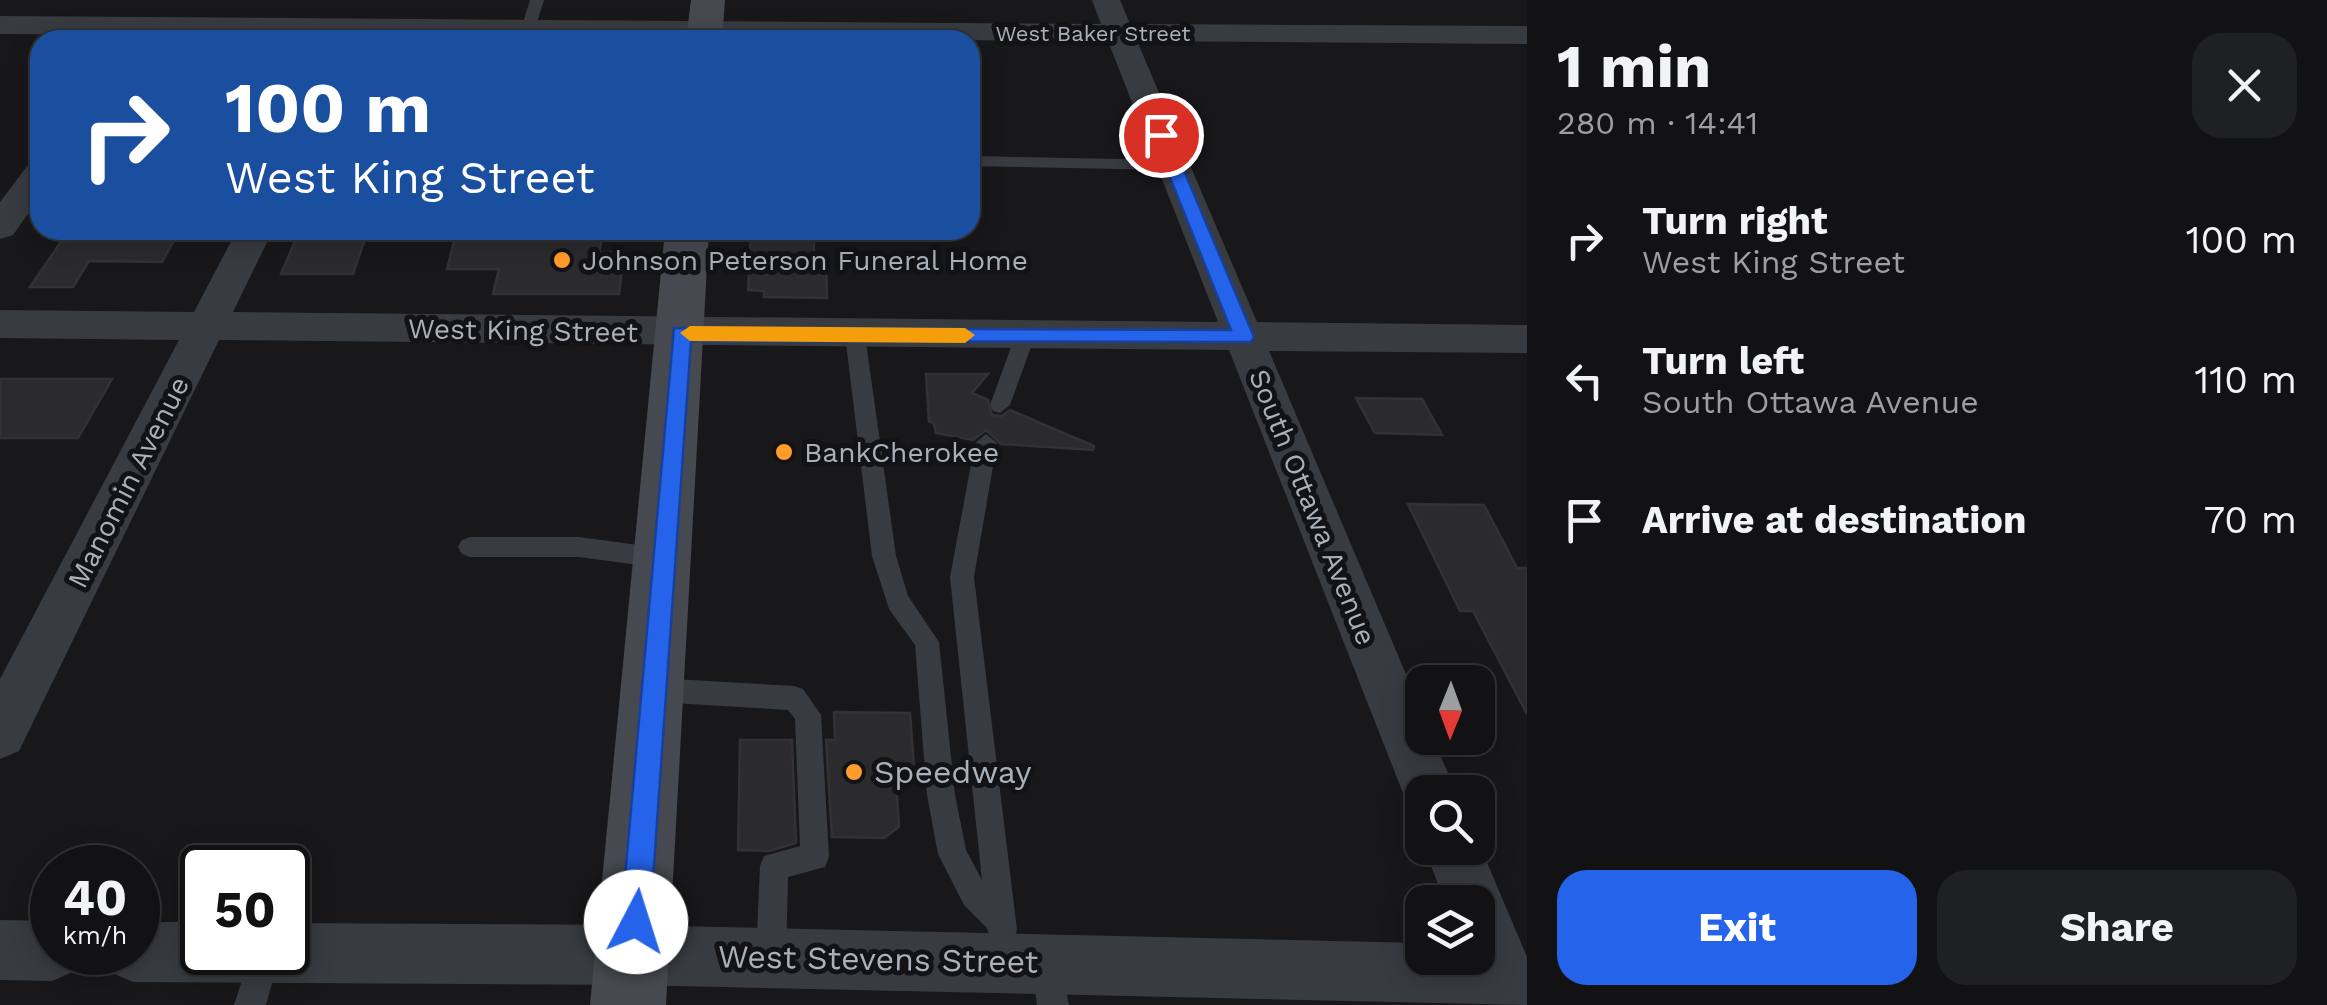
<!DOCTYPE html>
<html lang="en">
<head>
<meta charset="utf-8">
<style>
	body { margin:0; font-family:"Work Sans",sans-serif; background:#1f2022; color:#f1f3f6; height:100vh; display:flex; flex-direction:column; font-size:38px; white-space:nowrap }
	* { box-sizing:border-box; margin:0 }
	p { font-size:32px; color:#9c9ea0 }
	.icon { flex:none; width:55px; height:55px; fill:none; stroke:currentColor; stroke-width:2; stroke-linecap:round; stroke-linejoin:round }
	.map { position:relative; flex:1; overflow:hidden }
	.side { display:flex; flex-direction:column; background:#121214; width:800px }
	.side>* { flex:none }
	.top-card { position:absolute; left:30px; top:30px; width:950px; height:210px; border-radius:30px; box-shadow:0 5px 25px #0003,0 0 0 2px #313234; background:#1a4fa0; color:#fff; overflow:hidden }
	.needle { width:65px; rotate:181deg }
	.fabs { position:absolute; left:1405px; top:665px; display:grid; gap:20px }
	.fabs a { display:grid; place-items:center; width:90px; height:90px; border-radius:20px; background:#121214; box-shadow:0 5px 25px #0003,0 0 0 2px #313234; font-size:50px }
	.speed { position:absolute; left:30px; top:845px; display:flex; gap:20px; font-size:50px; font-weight:700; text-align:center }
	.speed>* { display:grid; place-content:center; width:130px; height:130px; border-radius:50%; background:#121214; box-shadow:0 5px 25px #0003,0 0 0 2px #313234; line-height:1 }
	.speed small { font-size:25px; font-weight:400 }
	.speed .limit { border:5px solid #111; border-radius:15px; background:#fff; color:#111 }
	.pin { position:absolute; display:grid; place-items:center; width:85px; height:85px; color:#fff; margin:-42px; border:5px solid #fff; border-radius:50%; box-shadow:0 2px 10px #0007 }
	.me { position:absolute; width:110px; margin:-55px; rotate:5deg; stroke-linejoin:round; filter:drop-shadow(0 0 8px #0008) }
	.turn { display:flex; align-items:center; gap:35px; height:210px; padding:0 30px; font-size:45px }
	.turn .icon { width:130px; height:130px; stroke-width:2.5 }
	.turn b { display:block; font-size:70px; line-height:85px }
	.round { display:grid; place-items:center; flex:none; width:105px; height:105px; border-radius:30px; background:#1f2022 }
	.overview { display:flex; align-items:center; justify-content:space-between; height:170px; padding:0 30px }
	h1 { font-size:60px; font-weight:700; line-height:75px }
	.button { display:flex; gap:20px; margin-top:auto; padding:20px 30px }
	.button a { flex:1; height:115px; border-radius:30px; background:#2563eb; color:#fff; font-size:40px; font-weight:700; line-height:115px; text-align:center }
	.button a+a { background:#1f2022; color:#f1f3f6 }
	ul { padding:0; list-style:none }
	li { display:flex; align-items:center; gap:30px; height:140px; padding:0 30px }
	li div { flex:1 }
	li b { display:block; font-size:38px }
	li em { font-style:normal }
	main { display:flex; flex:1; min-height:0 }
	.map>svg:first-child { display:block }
	.building { fill:#2b2b2e; stroke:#323236; stroke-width:2.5 }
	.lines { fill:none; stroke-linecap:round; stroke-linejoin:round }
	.service { fill:#383b40; fill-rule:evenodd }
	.minor { fill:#383b40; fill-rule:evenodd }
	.secondary { fill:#464a50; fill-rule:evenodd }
	.route { fill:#2563eb; stroke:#184099; stroke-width:2.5 }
	.slow { fill:#f59e0b }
	.poi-dot { fill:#ff9c2b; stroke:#131315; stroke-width:4 }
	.labels { text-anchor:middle; stroke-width:10; stroke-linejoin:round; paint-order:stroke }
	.far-street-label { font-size:22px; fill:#a9b1bb; stroke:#131315 }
	.poi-label { font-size:28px; fill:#a9b1bb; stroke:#131315; text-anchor:start }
	.street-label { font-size:28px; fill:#a9b1bb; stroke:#131315 }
	.near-poi-label { font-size:32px; fill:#a9b1bb; stroke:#131315; text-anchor:start }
	.near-street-label { font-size:32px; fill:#a9b1bb; stroke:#131315 }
</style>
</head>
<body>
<main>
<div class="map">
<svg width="1527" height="1005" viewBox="0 0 1527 1005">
	<rect width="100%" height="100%" fill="#18181a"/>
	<!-- building -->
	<g class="building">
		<path d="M69 230H180L162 262 89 261 73 287H30Z"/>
		<path d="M314 230H368L353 274H281L295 241 309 240Z"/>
		<path d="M457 230H497L495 238H602L599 252H624L619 294H493L499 269H447Z"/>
		<path d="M751 230H814V259H826L827 298 764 297V291L748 290Z"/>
		<path d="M926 374H988L972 393 988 400 992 415 1002 416 1010 410 1094 446 1093 450 1001 444 986 430 973 440 936 433 934 424 929 421Z"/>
		<path d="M0 379H112L78 438H0Z"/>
		<path d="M1356 398 1422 399 1442 435 1375 433Z"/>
		<path d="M1408 504 1484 505 1517 568H1527V714L1473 611H1460Z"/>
		<path d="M834 712 910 713 915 780H896L899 827 884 838 832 837 826 740H835Z"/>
		<path d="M740 740H792L796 843 769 851 738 850Z"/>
	</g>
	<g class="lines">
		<!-- service -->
		<g class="service">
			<path d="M530 0H544L535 29 528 33 521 29Z"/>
			<path d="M970 156 1173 160 1181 165 1173 170 970 166Z"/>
			<path d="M855 328 865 335 896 556 908 596 939 642 955 795 966 850 982 880 950 577 975 443 986 434 997 443 974 577 1017 930 1013 941 1002 945 991 941 987 928 964 905 938 854 927 795 915 645 889 609 872 556 845 335Z"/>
			<path d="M1025 329 1035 336 1010 405 1000 413 993 411 990 405 1015 336Z"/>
			<path d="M470 537H579L661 548 669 551 673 558 669 565 661 568 579 557H470L462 554 458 547 462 540Z"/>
			<path d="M656 678 794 686 803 689 821 715 829 857 825 867 788 877 786 957 782 968 771 972 760 968 756 957 760 866 764 856 800 846 795 719 788 710 656 702 647 699 643 690 647 681Z"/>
			<path d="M1047 949 1058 953 1069 1005H1037L1032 964 1036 953Z"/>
			<path d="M251 952 280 955 266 1005H234Z"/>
		</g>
		<!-- minor -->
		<g class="minor">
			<path d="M1092 0H1120L1130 24 1527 26V44L1137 41 1257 322 1527 325V353L1269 351 1422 712V738H1433L1456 792H1422V817L1410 811 1229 350 219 340 19 751 0 759V679L179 340 0 338V310L194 312 237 230H273L233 312 1218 322 1108 41 0 34V16L1101 24Z"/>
			<path d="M40 162V197L13 235 0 239V202L28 165Z"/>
			<path d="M1478 841 1527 957V1005L633 985 133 982 112 973 103 952H138V922H202V952H288V923L633 925 1422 943V958H1478V902H1445L1424 848H1478Z"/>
			<path d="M0 920 52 921V952H82L73 972 52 981 0 980Z"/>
		</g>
		<!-- secondary -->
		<g class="secondary">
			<path d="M691 0H725L722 40H686Z"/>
			<path d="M665 230H709L666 1005H590Z"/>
		</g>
	</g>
	<!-- route -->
	<path class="route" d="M1155 132 1169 135 1254 337 1251 342 691 341 650 922 646 933 636 937 625 933 621 922 674 328 1231 330 1153 135Z"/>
	<!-- slow -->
	<path class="slow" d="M690 326 965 328 975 335 965 343 690 341 680 333Z"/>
	<!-- markers -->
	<g class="poi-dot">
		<circle cx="562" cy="260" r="10"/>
		<circle cx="784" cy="452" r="10"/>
		<circle cx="854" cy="772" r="10"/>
	</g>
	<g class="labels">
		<!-- far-street labels -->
		<g class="far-street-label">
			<text x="1093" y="41">West Baker Street</text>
		</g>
		<!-- poi labels -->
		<g class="poi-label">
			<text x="582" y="270">Johnson Peterson Funeral Home</text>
			<text x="804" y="462">BankCherokee</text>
		</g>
		<!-- street labels -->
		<g class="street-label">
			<text transform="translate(523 330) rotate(1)" y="10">West King Street</text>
			<text transform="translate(128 482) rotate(-63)" y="10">Manomin Avenue</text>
			<text transform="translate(1313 507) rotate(68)" y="10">South Ottawa Avenue</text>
		</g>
		<!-- near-poi labels -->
		<g class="near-poi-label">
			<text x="874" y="783">Speedway</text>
		</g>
		<!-- near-street labels -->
		<g class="near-street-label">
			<text transform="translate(878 959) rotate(1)" y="11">West Stevens Street</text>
		</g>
	</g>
</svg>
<div class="fabs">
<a><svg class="needle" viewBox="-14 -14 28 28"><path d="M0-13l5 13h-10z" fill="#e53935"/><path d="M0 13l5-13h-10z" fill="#9c9ea0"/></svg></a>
<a><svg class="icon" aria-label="search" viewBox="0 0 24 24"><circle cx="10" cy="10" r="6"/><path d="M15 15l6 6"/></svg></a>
<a><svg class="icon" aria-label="layers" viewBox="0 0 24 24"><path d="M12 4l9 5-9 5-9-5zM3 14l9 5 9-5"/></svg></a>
</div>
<div class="speed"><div>40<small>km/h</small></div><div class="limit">50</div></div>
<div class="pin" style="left:1161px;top:135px;background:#d93025"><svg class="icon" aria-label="arrive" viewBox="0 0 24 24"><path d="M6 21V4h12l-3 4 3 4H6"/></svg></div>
<svg class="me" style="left:636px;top:922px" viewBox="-20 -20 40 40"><circle r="19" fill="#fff"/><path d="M0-13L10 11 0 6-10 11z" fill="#2563eb"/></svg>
<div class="top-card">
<div class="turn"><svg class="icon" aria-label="right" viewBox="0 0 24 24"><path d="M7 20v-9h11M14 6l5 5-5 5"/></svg><div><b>100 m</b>West King Street</div></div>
</div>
</div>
<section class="side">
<div class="overview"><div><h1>1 min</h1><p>280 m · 14:41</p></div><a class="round"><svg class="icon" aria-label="close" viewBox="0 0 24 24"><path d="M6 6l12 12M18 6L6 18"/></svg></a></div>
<ul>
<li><svg class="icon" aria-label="right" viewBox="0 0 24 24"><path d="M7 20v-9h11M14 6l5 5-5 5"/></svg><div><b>Turn right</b><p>West King Street</p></div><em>100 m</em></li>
<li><svg class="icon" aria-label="left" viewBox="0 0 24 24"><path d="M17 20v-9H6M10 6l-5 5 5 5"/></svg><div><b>Turn left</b><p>South Ottawa Avenue</p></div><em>110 m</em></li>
<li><svg class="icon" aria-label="arrive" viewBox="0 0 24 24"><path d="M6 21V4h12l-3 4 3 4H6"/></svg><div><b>Arrive at destination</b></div><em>70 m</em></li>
</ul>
<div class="button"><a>Exit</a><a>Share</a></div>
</section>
</main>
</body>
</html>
